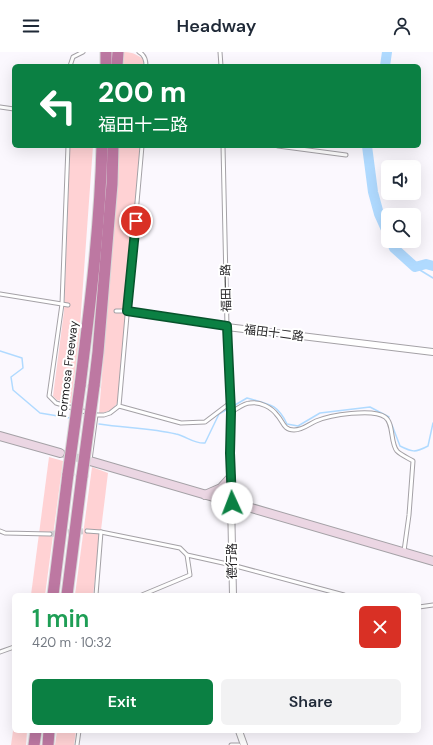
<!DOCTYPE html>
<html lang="en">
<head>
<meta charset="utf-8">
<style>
	body { margin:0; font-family:"DM Sans","Noto Sans TC",sans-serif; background:#f2f2f3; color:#1f2937; height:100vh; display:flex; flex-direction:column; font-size:15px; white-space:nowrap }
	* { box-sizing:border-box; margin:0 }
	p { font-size:13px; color:#747a83 }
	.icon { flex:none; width:22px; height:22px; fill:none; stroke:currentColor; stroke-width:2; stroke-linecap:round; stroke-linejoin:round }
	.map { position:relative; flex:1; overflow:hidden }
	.drawer { position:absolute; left:12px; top:541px; width:409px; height:140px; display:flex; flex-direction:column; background:#fff; border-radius:6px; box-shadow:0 4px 16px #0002 }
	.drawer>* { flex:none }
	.banner { position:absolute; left:12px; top:12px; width:409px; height:84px; border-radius:6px; box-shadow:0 4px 16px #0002; background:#0b8043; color:#fff; overflow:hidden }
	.fabs { position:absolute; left:381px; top:108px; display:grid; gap:8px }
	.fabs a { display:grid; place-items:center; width:40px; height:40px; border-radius:6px; background:#fff; box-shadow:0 4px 16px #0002; font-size:20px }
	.pin { position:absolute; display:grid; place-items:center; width:34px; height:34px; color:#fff; margin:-17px; border:2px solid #fff; border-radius:50%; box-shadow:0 1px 4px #0007 }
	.me { position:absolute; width:44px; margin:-22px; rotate:358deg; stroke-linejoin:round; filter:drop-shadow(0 0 3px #0008) }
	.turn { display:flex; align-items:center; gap:14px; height:84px; padding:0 20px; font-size:18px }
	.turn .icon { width:52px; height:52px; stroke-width:2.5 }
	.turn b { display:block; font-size:28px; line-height:34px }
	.round { display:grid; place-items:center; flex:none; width:42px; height:42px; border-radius:6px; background:#f2f2f3 }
	.overview { display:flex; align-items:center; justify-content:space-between; height:68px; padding:0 20px }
	h1 { font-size:24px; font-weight:600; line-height:30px; color:#1e9e55 }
	.cta { display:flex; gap:8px; margin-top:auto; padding:8px 20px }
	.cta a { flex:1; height:46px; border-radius:6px; background:#0b8043; color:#fff; font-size:16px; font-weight:600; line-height:46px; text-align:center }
	.cta a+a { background:#f2f2f3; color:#1f2937 }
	header { display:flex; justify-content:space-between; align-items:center; height:52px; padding:0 20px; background:#fff; font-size:18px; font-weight:600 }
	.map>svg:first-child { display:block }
	.green { fill:#ffd2d4 }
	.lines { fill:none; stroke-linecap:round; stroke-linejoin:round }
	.stream { stroke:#b0daff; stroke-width:1.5 }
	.river { stroke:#b0daff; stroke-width:10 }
	.street-tunnel { stroke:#d0ced3; stroke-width:6; stroke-dasharray:6 3; stroke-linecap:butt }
	.secondary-tunnel { stroke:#d0ced3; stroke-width:8; stroke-dasharray:8 4; stroke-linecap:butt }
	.lane-casing { stroke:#a4a1a6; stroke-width:5 }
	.street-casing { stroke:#a4a1a6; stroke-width:8 }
	.secondary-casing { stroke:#a4a1a6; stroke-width:10 }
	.highway-casing { stroke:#d8d8d8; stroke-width:13 }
	.lane { stroke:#fff; stroke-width:3 }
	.street { stroke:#fff; stroke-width:6 }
	.secondary { stroke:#ebd6e3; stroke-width:8 }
	.highway { stroke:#bd78a2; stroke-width:11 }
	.highway-bridge-casing { stroke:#d8d8d8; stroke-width:13; stroke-linecap:butt }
	.highway-bridge { stroke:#bd78a2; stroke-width:11 }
	.route-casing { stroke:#07532c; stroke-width:10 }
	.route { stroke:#0b8043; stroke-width:7 }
	.labels { text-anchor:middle; stroke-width:4; stroke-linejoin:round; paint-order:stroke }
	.street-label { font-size:12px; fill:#262527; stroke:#fff }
</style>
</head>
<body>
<header><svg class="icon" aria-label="menu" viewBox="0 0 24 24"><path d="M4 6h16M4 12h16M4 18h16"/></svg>Headway<svg class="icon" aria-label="person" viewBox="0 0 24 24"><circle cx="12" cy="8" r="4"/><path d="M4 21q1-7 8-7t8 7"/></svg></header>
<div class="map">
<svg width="433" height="693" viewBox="0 0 433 693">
	<rect width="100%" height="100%" fill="#fbf8fe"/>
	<!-- green -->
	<g class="green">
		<path d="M122 0C131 0 135 1 143 7V14H121Z"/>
		<path d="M70 94H93L79 288 71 351 57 348 53 344 64 259Z"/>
		<path d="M119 94H140L118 350C113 357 108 361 99 361L117 135Z"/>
		<path d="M49 405 63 409 45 543H31Z"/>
		<path d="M92 415 108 421 93 543H75Z"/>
		<path d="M14 672V679H27L26 693H11Z"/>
		<path d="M57 679H76L74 693H55Z"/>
	</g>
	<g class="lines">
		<!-- stream -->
		<g class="stream">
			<path d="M415 215 433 226"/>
			<path d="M0 299 22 306 23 316 11 325 13 338 40 361 70 366"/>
			<path d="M235 353 247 346C268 352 277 351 287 372L298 374 320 361 370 355 389 365"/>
			<path d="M99 372C125 376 151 376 176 382 186 384 194 392 205 391L219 362 226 358"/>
			<path d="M392 373 400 394C412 400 415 401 428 394L433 371"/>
		</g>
		<!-- river -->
		<g class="river">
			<path d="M385 14 387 0"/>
			<path d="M367 94 373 140 379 162 388 182"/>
			<path d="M391 189 394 196 415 215 426 212 433 214"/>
		</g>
		<!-- street-tunnel -->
		<path class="street-tunnel" d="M50 482 87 479"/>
		<!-- secondary-tunnel -->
		<path class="secondary-tunnel" d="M60 401 89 409"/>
		<!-- lane casing -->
		<g class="lane-casing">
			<g id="lane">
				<path d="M139 0C145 3 146 8 146 14"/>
				<path d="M220 0 221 14"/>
				<path d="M70 14 73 5 83 0"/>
				<path d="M0 55 14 57"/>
				<path d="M68 94 62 252 49 344 56 351 96 363H104L110 361 119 354"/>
				<path d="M142 94 119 354 181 371 205 370 230 351"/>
				<path d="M278 94 346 103"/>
				<path d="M0 242 68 253"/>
				<path d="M116 259H127L227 275 223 94"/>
				<path d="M231 360C237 357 244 351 250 351 260 349 272 356 277 363 283 369 283 378 294 378 303 378 309 372 316 369 330 363 373 356 385 365 394 371 390 391 397 399 401 403 408 406 413 409L409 463 404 499"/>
				<path d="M90 408 96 363"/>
				<path d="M0 479 5 481 50 482"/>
				<path d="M87 479 101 480 180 496 187 503 232 513 344 543"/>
				<path d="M96 543 101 480"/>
				<path d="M142 543 190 523 187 503"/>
				<path d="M419 555 433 553"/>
				<path d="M0 600 14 595"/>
				<path d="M77 693 79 679"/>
				<path d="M231 693H239"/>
			</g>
		</g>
		<!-- street casing -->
		<g class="street-casing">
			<g id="street">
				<path d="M233 543 230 401 231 360 227 275 433 300"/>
				<path d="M239 679 244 693"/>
			</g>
		</g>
		<!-- secondary casing -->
		<g class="secondary-casing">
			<g id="secondary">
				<path d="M0 384 60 401"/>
				<path d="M90 409 433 509"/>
				<path d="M205 443 221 436 231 425"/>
			</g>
		</g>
		<!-- highway casing -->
		<g class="highway-casing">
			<g id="highway">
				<path d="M106 14V0"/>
				<path d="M117 14 118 0"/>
				<path d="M80 334C90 254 100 174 102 94"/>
				<path d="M94 334 98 300 112 132 113 94"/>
				<path d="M53 543 68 422"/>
				<path d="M67 543 82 424"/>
				<path d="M34 693 36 679"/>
				<path d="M48 693 49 679"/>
			</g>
		</g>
		<!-- lane -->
		<use href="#lane" class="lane"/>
		<!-- street -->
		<use href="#street" class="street"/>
		<!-- secondary -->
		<use href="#secondary" class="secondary"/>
		<!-- highway -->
		<use href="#highway" class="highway"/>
		<!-- highway-bridge casing -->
		<g class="highway-bridge-casing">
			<g id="highway-bridge">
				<path d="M68 422 80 334"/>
				<path d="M82 424 94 334"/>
			</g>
		</g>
		<!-- highway-bridge -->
		<use href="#highway-bridge" class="highway-bridge"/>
	</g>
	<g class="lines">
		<!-- route casing -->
		<g class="route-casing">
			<path id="route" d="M136 169 127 259 227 274 231 360 230 401 232 451"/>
		</g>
		<!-- route -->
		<use href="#route" class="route"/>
	</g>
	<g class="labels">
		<!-- street labels -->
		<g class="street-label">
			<text transform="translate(226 236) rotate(-91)" y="4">福田一路</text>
			<text transform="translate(274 281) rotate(7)" y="4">福田十二路</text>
			<text transform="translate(68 317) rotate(-83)" y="4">Formosa Freeway</text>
			<text transform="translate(232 509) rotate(-90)" y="4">德行路</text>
		</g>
	</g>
</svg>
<div class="fabs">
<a><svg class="icon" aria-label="sound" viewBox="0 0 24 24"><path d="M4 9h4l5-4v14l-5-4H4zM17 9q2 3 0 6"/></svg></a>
<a><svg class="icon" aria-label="search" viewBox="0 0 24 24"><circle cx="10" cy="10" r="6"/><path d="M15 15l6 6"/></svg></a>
</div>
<div class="pin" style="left:136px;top:169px;background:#d93025"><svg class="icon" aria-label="arrive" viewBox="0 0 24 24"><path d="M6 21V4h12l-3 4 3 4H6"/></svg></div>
<svg class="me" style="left:232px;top:451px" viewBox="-20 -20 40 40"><circle r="19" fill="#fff"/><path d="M0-13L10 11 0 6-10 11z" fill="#0b8043"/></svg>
<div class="banner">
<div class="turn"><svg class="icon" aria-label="left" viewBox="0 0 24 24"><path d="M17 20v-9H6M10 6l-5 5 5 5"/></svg><div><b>200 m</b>福田十二路</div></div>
</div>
<section class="drawer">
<div class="overview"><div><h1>1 min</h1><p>420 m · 10:32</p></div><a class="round" style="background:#d93025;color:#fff"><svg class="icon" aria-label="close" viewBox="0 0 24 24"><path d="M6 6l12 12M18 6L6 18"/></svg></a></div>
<div class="cta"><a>Exit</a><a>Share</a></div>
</section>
</div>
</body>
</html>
